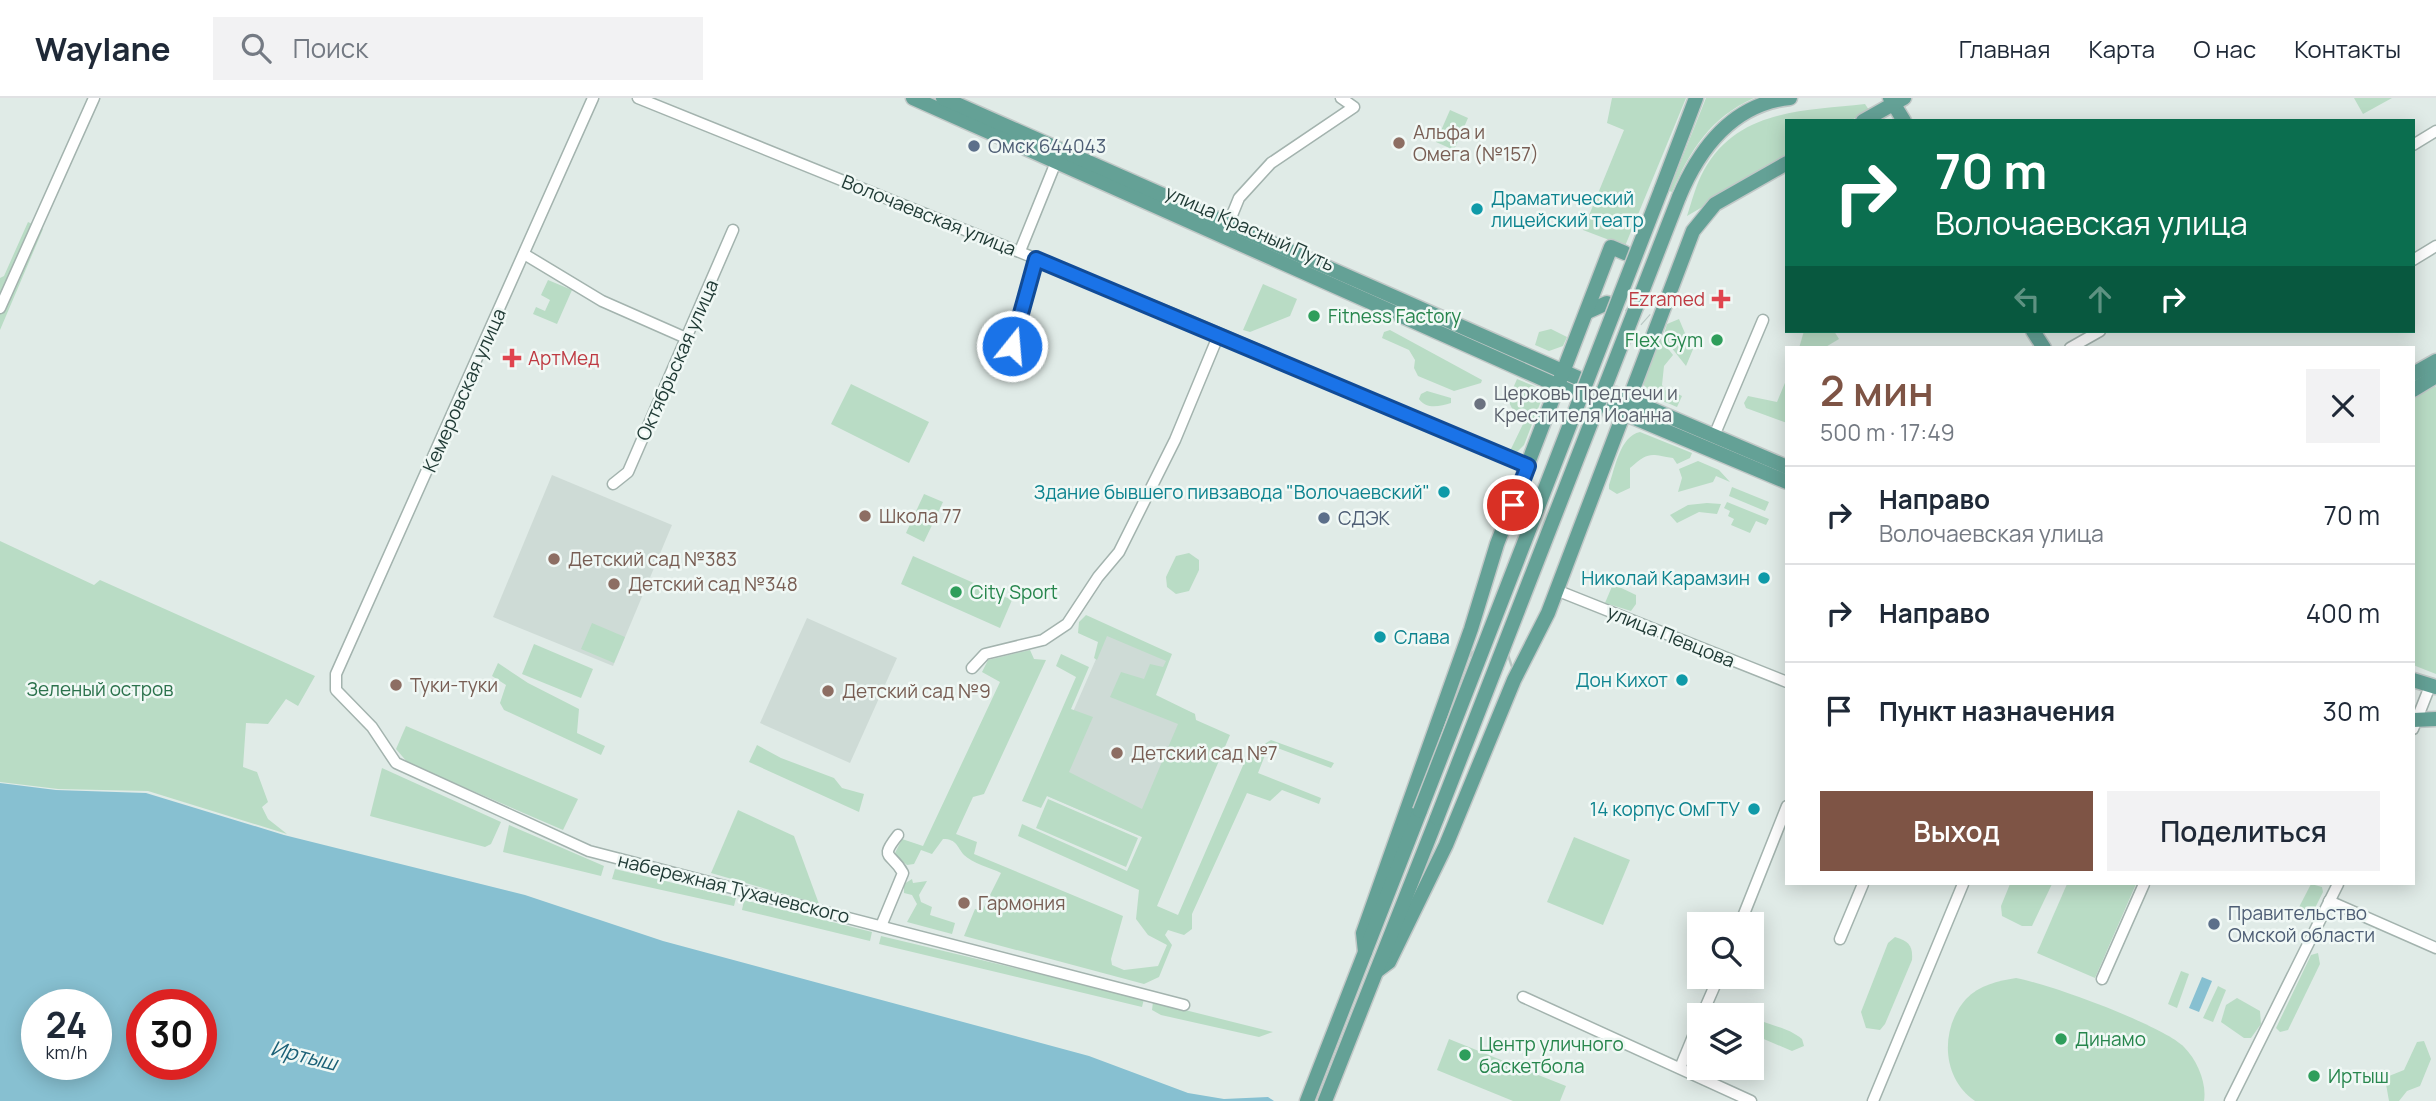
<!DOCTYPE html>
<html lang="ru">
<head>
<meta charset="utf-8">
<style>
	body { margin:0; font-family:Manrope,sans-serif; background:#f2f2f3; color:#1f2937; height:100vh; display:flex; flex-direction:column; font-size:26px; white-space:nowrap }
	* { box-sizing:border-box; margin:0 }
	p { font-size:23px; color:#747a83 }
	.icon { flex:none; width:38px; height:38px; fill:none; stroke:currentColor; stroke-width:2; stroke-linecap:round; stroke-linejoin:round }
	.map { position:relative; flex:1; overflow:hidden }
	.sheet { position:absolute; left:1785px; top:248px; width:630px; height:539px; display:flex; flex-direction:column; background:#fff; border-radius:0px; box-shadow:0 4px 18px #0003 }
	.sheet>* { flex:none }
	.hud { position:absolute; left:1785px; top:21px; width:630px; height:214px; border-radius:0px; box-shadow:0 4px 18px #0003; background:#0b6e4f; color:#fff; overflow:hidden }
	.fabs { position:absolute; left:1687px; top:814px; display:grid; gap:14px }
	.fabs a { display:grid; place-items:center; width:77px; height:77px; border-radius:0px; background:#fff; box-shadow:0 4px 18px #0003; font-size:35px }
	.speed { position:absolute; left:21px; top:891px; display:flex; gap:14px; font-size:35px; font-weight:700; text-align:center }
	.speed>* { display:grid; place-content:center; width:91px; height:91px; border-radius:50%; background:#fff; box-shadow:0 4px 18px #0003; line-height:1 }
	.speed small { font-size:18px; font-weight:400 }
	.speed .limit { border:10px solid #d22; background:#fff; color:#111 }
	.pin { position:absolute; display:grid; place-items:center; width:60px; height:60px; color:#fff; margin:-30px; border:4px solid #fff; border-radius:50%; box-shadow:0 2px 7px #0007 }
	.me { position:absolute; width:77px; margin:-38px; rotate:17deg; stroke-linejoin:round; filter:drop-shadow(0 0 5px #0008) }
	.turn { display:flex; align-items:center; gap:24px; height:147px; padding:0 35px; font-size:32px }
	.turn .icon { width:91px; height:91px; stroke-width:2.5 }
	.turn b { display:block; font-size:49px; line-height:60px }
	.lanes { display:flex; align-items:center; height:66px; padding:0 35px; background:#0003; justify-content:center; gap:35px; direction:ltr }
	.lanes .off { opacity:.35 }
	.round { display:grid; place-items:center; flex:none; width:74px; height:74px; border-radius:0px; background:#f2f2f3 }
	.headline { display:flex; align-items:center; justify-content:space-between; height:119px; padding:0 35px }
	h1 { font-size:42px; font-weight:600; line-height:52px; color:#7e5445 }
	.cta { display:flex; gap:14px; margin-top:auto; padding:14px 35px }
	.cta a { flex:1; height:80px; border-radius:0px; background:#7e5445; color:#fff; font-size:28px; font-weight:600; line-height:80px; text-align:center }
	.cta a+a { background:#f2f2f3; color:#1f2937 }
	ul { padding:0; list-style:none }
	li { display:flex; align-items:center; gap:21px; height:98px; padding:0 35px; border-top:2px solid #e0e1e3 }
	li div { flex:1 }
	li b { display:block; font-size:26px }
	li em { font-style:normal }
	header { display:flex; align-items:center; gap:42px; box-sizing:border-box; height:98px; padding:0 35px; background:#fff; border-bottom:2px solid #e0e1e3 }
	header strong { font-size:33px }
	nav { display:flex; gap:38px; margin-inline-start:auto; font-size:24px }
	.search { width:490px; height:63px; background:#f2f2f3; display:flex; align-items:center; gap:18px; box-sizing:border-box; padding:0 24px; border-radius:0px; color:#747a83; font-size:26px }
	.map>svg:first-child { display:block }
	.built { fill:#cedbd6 }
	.green { fill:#b9dcc5 }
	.water { fill:#87c0d1; fill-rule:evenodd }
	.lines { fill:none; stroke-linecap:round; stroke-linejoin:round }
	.major-tunnel { stroke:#bac8c4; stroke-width:14; stroke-dasharray:14 7; stroke-linecap:butt }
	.minor-casing { stroke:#a3b3ae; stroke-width:13 }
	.major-casing { stroke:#c1c8c7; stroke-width:17 }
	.minor { stroke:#fff; stroke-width:10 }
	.major { stroke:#64a196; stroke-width:14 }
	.major-bridge-casing { stroke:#c1c8c7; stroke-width:17; stroke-linecap:butt }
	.major-bridge { stroke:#64a196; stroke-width:14 }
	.route-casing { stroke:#114b97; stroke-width:18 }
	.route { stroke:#1a73e8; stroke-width:12 }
	.education-dot { fill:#8d6e63; stroke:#f0f8f5; stroke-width:2.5 }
	.service-dot { fill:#5c6f8a; stroke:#f0f8f5; stroke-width:2.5 }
	.culture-dot { fill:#0f9aa8; stroke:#f0f8f5; stroke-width:2.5 }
	.health-dot { fill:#e0444e; stroke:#f0f8f5; stroke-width:2.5 }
	.leisure-dot { fill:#2e9e5b; stroke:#f0f8f5; stroke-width:2.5 }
	.worship-dot { fill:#6b7280; stroke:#f0f8f5; stroke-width:2.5 }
	.labels { text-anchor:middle; stroke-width:5; stroke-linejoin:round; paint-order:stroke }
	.education-label { font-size:19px; fill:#785e54; stroke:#f0f8f5; text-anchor:start }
	.service-label { font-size:19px; fill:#4e5e75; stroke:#f0f8f5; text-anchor:start }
	.culture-label { font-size:19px; fill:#0d838f; stroke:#f0f8f5; text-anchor:end }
	.street-label { font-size:19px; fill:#213b36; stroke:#f0f8f5 }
	.health-label { font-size:19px; fill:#be3a42; stroke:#f0f8f5; text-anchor:end }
	.leisure-label { font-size:19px; fill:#27864d; stroke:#f0f8f5; text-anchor:start }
	.worship-label { font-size:19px; fill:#5b616d; stroke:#f0f8f5; text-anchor:start }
	.park-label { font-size:19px; fill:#2b724c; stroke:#f0f8f5 }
	.water-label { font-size:21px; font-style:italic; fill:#1b6177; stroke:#f0f8f5 }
</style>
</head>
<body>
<header>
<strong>Waylane</strong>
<div class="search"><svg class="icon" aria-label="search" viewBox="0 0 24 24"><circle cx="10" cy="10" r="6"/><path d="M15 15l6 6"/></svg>Поиск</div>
<nav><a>Главная</a><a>Карта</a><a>О нас</a><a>Контакты</a></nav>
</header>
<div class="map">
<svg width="2436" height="1003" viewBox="0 0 2436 1003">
	<rect width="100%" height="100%" fill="#e0ebe7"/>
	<!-- built -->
	<g class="built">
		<path d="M552 377 672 427 613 568 493 519Z"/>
		<path d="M807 520 897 560 850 665 760 625Z"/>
		<path d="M1107 536 1168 562 1153 598 1195 616 1142 739 1038 694Z"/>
	</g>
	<!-- green -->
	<g class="green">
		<path d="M1612 0H1686L1625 148 1583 132 1624 32 1607 25Z"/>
		<path d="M1706 0H1754C1711 19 1690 52 1672 94L1669 93Z"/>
		<path d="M2354 0H2392L2363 16Z"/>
		<path d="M1865 6 1869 12 1850 23H1787V59L1687 118C1692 103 1696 86 1704 72 1738 11 1803 13 1865 6Z"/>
		<path d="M1450 12 1468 20 1454 52 1436 44Z"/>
		<path d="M28 124 43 131 0 232V180L4 178Z"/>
		<path d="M548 182 572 192 557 226 533 216 536 209 545 213 550 202 541 197Z"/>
		<path d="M1263 186 1297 201 1290 218 1250 234 1243 232Z"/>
		<path d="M1679 221 1687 240 1696 244 1686 268 1663 239 1667 226Z"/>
		<path d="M1551 231 1567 239 1563 248 1549 253 1535 247 1539 234Z"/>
		<path d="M1390 232 1482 282 1481 285 1454 293 1418 278 1414 270 1415 262 1409 252 1382 240 1384 234Z"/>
		<path d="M1804 233H1834L1839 241 1824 250H1799Z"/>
		<path d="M1659 239 1673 257 1664 268 1662 287 1667 294 1670 292 1682 298 1677 309C1664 303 1647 300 1643 284Z"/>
		<path d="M1787 280V325L1746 310 1744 305 1748 298 1777 304Z"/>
		<path d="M1517 281 1534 288 1541 303 1524 347 1517 354 1510 353 1524 324 1517 321 1508 302Z"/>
		<path d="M851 286 929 324 909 365 831 326Z"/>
		<path d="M2434 287 2436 289V576L2413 567V300Z"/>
		<path d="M1427 293 1451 300V305C1440 308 1427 312 1419 301L1421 296Z"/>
		<path d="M1640 334 1692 355 1690 360 1677 366 1673 360C1650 356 1649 353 1630 370V390L1617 396 1609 391V387C1615 370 1620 338 1640 334Z"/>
		<path d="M1698 363 1719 372 1730 384 1716 378 1713 384 1678 394 1682 380 1679 371Z"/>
		<path d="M1732 389 1769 404 1765 413 1729 398Z"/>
		<path d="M924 396 943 404 924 444 906 435Z"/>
		<path d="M1727 404 1769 421 1766 427 1756 423 1750 435 1731 427 1734 421 1728 418 1730 413 1724 410Z"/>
		<path d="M1707 405 1721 406 1717 416 1699 414 1677 425 1670 417 1688 407Z"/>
		<path d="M0 443 94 487 100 482 315 578 298 608 286 601 268 626 246 625 243 669 257 674 268 704 262 709 268 721 287 736 148 693 58 691 0 684Z"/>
		<path d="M1189 455 1199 462V472L1189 493 1176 496 1167 489 1166 479 1176 458Z"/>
		<path d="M913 458 1012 502 1000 530 901 486Z"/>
		<path d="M1613 486 1636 497V506L1631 513 1605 505Z"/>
		<path d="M1086 517 1172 556 1156 597 1195 616 1196 622 1230 637 1157 808 1178 817 1248 656 1271 642 1334 665 1331 670 1269 647 1258 675 1321 700 1319 706 1282 692 1270 703 1247 695 1192 816V831L1184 837 1168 832 1165 837 1172 847 1159 879 1144 886 964 838 975 811 982 813 1001 775C991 770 972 765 964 757 957 749 957 741 943 741L932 756 921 752 914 766 907 767 894 757 902 741 923 748 1000 584 982 574 988 562 1030 552 1034 561 1046 562 984 696 973 699 956 736 977 744 974 756 1123 818 1111 861 1112 867 1124 872 1158 868 1167 847 1148 837 1136 821 1139 792 1018 738 1022 726 1127 773 1142 739 1047 698 1041 710 1022 703 1076 579 1056 568 1061 556 1089 569 1071 611 1093 619 1069 674 1142 711 1178 626 1110 599 1121 574 1144 581 1150 566 1163 569 1166 563 1107 538 1097 562 1094 560 1098 544 1078 535 1079 524Z"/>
		<path d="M592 525 625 539 614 565 581 551Z"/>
		<path d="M534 546 593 571 581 600 522 576Z"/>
		<path d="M498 565 528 585 579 611 577 635 605 648 601 657 504 612 500 605 506 587 492 578Z"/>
		<path d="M406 628 578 701 563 732 408 665 396 651Z"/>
		<path d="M757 647 781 660 834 680 842 690 864 696 859 714 749 664Z"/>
		<path d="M382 670 501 724 491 746 485 749 370 718Z"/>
		<path d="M1048 701 1138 740 1126 769 1036 730Z"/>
		<path d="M738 712 794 738 819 806 711 775Z"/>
		<path d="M509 727 604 768 601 778 503 754Z"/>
		<path d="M1574 739 1630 762 1603 827 1547 804Z"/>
		<path d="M615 771 736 800 734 808 612 781Z"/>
		<path d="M912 781 913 785 927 783 919 797 921 804 932 809 930 817 955 825 952 836 907 824 917 806 912 797 904 795V786Z"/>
		<path d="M2010 786H2052L2032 828H2022L2002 818 2001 808Z"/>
		<path d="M2067 786H2136L2095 880 2037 855Z"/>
		<path d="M2311 786 2322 789 2323 794 2312 816 2299 818 2296 815Z"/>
		<path d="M744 802 872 834 870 843 742 812Z"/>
		<path d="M881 838 1144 901 1142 909 879 846Z"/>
		<path d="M1895 839C1909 843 1913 848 1912 862L1885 926 1880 932 1866 930 1861 914 1888 845Z"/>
		<path d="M2318 855 2320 866 2288 932 2280 934 2276 930 2311 857Z"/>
		<path d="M2181 873 2189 876 2177 910 2168 906Z"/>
		<path d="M2016 880C2049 886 2162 927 2184 949 2197 962 2207 985 2204 1003H1975C1941 980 1940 930 1966 901 1979 887 1998 883 2016 880Z"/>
		<path d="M2218 888 2226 892 2213 924 2203 920Z"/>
		<path d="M2237 900 2260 913 2261 926 2251 940H2244L2221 924 2226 907Z"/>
		<path d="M1153 904 1273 934 1259 939 1161 917 1152 912Z"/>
		<path d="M1752 918C1767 928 1787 928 1802 941L1804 948 1792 953 1752 936Z"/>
		<path d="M1449 941 1566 988 1560 1003H1513L1437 972Z"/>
		<path d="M2424 943 2431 961 2420 988 2407 993 2399 1003H2389L2386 986 2389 978 2404 972 2417 944Z"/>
	</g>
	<!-- water -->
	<g class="water">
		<path d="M0 685 56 692 146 695 284 737 525 797 663 843 1089 958 1188 995 1224 1001 1268 999 1274 1003H0ZM37 906H96V966H37ZM142 906H201V966H142Z"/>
		<path d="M2202 879 2212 883 2199 914 2189 910Z"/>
	</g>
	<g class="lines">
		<!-- major-tunnel -->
		<g class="major-tunnel">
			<path d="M1626 156 1664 171"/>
			<path d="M1609 205 1628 206 1646 222"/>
			<path d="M1474 552 1484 564 1493 568 1511 562"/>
		</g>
		<!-- minor casing -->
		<g class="minor-casing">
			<g id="minor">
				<path d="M593 0 336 576V592L372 629 396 665 589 753 1184 907"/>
				<path d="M638 0 1183 220 1528 368"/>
				<path d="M2413 47 2436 33"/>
				<path d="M1228 127 1239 100 1271 65 1354 9 1341 0"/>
				<path d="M1020 153 1056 64"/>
				<path d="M524 156 602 203 686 240"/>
				<path d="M2413 162 2436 148"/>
				<path d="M0 210 94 0"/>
				<path d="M1012 248 1036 161"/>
				<path d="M2070 250 2100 233"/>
				<path d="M1714 338 1763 222"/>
				<path d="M613 386 628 374 733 132"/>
				<path d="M1556 492 1787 584"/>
				<path d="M972 570 985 556 1043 542 1067 526 1098 479 1119 454 1175 342 1219 236"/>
				<path d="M2413 631 2430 588"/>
				<path d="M2329 803 2436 850"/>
				<path d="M1740 826 1787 708"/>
				<path d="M881 828 903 775C892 754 878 762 898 737"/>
				<path d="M1840 841 1863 786"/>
				<path d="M2102 881 2144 786"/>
				<path d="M1523 899 1751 1003"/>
				<path d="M1702 917 1719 878"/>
				<path d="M1680 970 1699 924"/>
				<path d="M1873 1003 1963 786"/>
				<path d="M2230 1003 2338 786"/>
			</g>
		</g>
		<!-- major casing -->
		<g class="major-casing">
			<g id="major">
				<path d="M913 0 1572 294"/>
				<path d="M943 0 1578 280"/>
				<path d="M1890 0 1904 23"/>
				<path d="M1863 23 1904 0"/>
				<path d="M1661 92 1696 0"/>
				<path d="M1679 99C1700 49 1733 6 1790 0"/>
				<path d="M1587 214 1607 205"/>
				<path d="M2033 233 2044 250"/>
				<path d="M2413 276 2436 263"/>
				<path d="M2413 292 2436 278"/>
				<path d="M1616 296 1787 369"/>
				<path d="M1611 310 1787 384"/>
				<path d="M2413 582 2436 589"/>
				<path d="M2413 622 2436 621"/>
				<path d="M1365 854 1363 835 1471 531 1497 446 1611 149 1625 155"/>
				<path d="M1377 873 1389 864 1446 747 1514 582 1548 515 1693 133 1715 106 1787 65"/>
				<path d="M1307 1003 1420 713"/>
				<path d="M1325 1003 1437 720"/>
			</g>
		</g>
		<!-- minor -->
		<use href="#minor" class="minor"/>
		<!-- major -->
		<use href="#major" class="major"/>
		<!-- major-bridge casing -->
		<g class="major-bridge-casing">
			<g id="major-bridge">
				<path d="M1420 713 1661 92"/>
				<path d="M1437 720 1679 99"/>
			</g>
		</g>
		<!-- major-bridge -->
		<use href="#major-bridge" class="major-bridge"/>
	</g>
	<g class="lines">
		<!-- route casing -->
		<g class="route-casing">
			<path id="route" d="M1012 248 1036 161 1528 368 1513 407"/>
		</g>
		<!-- route -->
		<use href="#route" class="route"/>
	</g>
	<!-- markers -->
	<g class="education-dot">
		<circle cx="1399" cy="45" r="7"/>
		<circle cx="865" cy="418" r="7"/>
		<circle cx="554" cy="461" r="7"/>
		<circle cx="614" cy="486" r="7"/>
		<circle cx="396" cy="587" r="7"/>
		<circle cx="828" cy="593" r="7"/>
		<circle cx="1117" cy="655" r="7"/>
		<circle cx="964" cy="805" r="7"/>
	</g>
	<g class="service-dot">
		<circle cx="974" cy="48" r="7"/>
		<circle cx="1324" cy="420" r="7"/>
		<circle cx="2214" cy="826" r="7"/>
	</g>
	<g class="culture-dot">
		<circle cx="1477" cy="111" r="7"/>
		<circle cx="1444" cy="394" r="7"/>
		<circle cx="1764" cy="480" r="7"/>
		<circle cx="1380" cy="539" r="7"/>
		<circle cx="1682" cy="582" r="7"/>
		<circle cx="1754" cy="711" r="7"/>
	</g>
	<g class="health-dot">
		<path d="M1717.5 190.5h7v7h7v7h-7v7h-7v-7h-7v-7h7z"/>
		<path d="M508.5 249.5h7v7h7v7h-7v7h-7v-7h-7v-7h7z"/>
	</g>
	<g class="leisure-dot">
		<circle cx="1314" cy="218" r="7"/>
		<circle cx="1717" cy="242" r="7"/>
		<circle cx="956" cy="494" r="7"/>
		<circle cx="2061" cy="941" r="7"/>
		<circle cx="1465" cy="957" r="7"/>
		<circle cx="2314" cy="978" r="7"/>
	</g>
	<circle class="worship-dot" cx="1480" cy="306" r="7"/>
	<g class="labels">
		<!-- education labels -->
		<g class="education-label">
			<text x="1413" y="41">Альфа и<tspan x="1413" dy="22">Омега (№157)</tspan></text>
			<text x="879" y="425">Школа 77</text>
			<text x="568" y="468">Детский сад №383</text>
			<text x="628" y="493">Детский сад №348</text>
			<text x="410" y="594">Туки-туки</text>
			<text x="842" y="600">Детский сад №9</text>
			<text x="1131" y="662">Детский сад №7</text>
			<text x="978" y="812">Гармония</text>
		</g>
		<!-- service labels -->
		<g class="service-label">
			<text x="988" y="55">Омск 644043</text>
			<text x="1338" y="427">СДЭК</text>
			<text x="2228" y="822">Правительство<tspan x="2228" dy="22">Омской области</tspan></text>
		</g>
		<!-- culture labels -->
		<g class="culture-label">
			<text x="1491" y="107" text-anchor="start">Драматический<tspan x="1491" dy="22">лицейский театр</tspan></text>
			<text x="1430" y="401">Здание бывшего пивзавода "Волочаевский"</text>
			<text x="1750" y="487">Николай Карамзин</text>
			<text x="1394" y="546" text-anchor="start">Слава</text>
			<text x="1668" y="589">Дон Кихот</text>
			<text x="1740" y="718">14 корпус ОмГТУ</text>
		</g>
		<!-- street labels -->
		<g class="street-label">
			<text transform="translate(929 117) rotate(22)" y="7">Волочаевская улица</text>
			<text transform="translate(1250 130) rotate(24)" y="7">улица Красный Путь</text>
			<text transform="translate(677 262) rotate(-66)" y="7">Октябрьская улица</text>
			<text transform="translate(464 292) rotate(-66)" y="7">Кемеровская улица</text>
			<text transform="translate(1671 538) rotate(22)" y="7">улица Певцова</text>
			<text transform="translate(734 790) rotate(14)" y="7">набережная Тухачевского</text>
		</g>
		<!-- health labels -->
		<g class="health-label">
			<text x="1705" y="208">Ezramed</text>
			<text x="528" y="267" text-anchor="start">АртМед</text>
		</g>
		<!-- leisure labels -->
		<g class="leisure-label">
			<text x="1328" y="225">Fitness Factory</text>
			<text x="1703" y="249" text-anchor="end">Flex Gym</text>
			<text x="970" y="501">City Sport</text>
			<text x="2075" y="948">Динамо</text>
			<text x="1479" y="953">Центр уличного<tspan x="1479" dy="22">баскетбола</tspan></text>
			<text x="2328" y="985">Иртыш</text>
		</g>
		<!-- worship labels -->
		<g class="worship-label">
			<text x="1494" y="302">Церковь Предтечи и<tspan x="1494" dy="22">Крестителя Иоанна</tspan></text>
		</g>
		<!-- park labels -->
		<g class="park-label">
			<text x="100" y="598">Зеленый остров</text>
		</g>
		<!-- water labels -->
		<g class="water-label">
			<text transform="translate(304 958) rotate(14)" y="7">Иртыш</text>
		</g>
	</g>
</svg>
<div class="fabs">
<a><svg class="icon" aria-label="search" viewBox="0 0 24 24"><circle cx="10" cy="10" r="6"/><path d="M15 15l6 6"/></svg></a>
<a><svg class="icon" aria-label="layers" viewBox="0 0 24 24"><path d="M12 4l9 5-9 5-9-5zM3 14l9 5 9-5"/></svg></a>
</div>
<div class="speed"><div>24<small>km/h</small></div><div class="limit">30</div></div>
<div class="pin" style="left:1513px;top:407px;background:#d93025"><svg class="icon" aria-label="arrive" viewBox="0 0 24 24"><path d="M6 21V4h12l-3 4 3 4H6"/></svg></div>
<svg class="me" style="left:1012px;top:248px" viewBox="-20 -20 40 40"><circle r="17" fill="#1a73e8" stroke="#fff" stroke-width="3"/><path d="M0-11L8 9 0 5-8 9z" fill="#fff"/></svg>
<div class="hud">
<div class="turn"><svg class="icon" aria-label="right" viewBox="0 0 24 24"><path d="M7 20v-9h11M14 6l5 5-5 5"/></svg><div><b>70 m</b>Волочаевская улица</div></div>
<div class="lanes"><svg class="icon off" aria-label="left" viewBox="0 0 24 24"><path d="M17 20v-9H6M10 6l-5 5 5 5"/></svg><svg class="icon off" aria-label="ahead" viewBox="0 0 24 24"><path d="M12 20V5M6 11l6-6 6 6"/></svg><svg class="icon" aria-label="right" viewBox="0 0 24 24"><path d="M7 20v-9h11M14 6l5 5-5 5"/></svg></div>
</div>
<section class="sheet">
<div class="headline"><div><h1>2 мин</h1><p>500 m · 17:49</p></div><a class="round"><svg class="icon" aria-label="close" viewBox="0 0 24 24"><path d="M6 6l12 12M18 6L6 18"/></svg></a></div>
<ul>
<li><svg class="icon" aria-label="right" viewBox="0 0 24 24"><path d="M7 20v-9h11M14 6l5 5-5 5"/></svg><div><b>Направо</b><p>Волочаевская улица</p></div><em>70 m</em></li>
<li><svg class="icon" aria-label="right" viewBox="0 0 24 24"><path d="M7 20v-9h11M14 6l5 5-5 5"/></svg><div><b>Направо</b></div><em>400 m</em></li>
<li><svg class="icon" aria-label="arrive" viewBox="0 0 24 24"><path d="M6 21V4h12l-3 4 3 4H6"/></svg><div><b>Пункт назначения</b></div><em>30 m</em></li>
</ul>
<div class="cta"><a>Выход</a><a>Поделиться</a></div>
</section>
</div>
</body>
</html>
